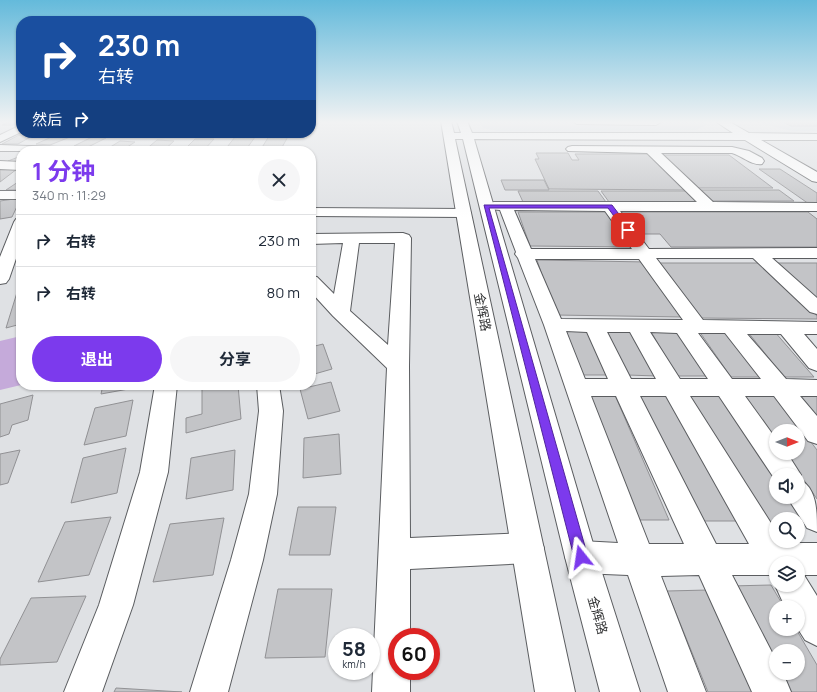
<!DOCTYPE html>
<html lang="zh">
<head>
<meta charset="utf-8">
<style>
	body { margin:0; font-family:Manrope,"Noto Sans SC",sans-serif; background:#f6f6f7; color:#1f2937; height:100vh; display:flex; flex-direction:column; font-size:15px; white-space:nowrap }
	* { box-sizing:border-box; margin:0 }
	p { font-size:13px; color:#747a83 }
	.icon { flex:none; width:22px; height:22px; fill:none; stroke:currentColor; stroke-width:2; stroke-linecap:round; stroke-linejoin:round }
	.map { position:relative; flex:1; overflow:hidden }
	.sheet { position:absolute; left:16px; top:146px; width:300px; height:244px; display:flex; flex-direction:column; background:#fff; border-radius:16px; box-shadow:0 1px 3px #0004 }
	.sheet>* { flex:none }
	.hud { position:absolute; left:16px; top:16px; width:300px; height:122px; border-radius:16px; box-shadow:0 1px 3px #0004; background:#1a4fa0; color:#fff; overflow:hidden }
	.needle { width:26px; rotate:90deg }
	.controls { position:absolute; left:769px; top:424px; display:grid; gap:8px }
	.controls a { display:grid; place-items:center; width:36px; height:36px; border-radius:50%; background:#fff; box-shadow:0 1px 3px #0004; font-size:20px }
	.speed { position:absolute; left:328px; top:628px; display:flex; gap:8px; font-size:20px; font-weight:700; text-align:center }
	.speed>* { display:grid; place-content:center; width:52px; height:52px; border-radius:50%; background:#fff; box-shadow:0 1px 3px #0004; line-height:1 }
	.speed small { font-size:10px; font-weight:400 }
	.speed .limit { border:6px solid #d22; background:#fff; color:#111 }
	.pin { position:absolute; display:grid; place-items:center; width:34px; height:34px; color:#fff; margin:-17px; border-radius:8px; box-shadow:0 2px 6px #0006 }
	.me { position:absolute; width:44px; margin:-22px; rotate:345deg; stroke-linejoin:round; filter:drop-shadow(0 0 3px #0008) }
	.turn { display:flex; align-items:center; gap:14px; height:84px; padding:0 16px; font-size:18px }
	.turn .icon { width:52px; height:52px; stroke-width:2.5 }
	.turn b { display:block; font-size:28px; line-height:34px }
	.then { display:flex; align-items:center; height:38px; padding:0 16px; background:#0003; gap:8px; font-size:15px }
	.round { display:grid; place-items:center; flex:none; width:42px; height:42px; border-radius:21px; background:#f6f6f7 }
	.headline { display:flex; align-items:center; justify-content:space-between; height:68px; padding:0 16px }
	h1 { font-size:24px; font-weight:700; line-height:30px; color:#7c3aed }
	.action { display:flex; gap:8px; margin-top:auto; padding:8px 16px }
	.action a { flex:1; height:46px; border-radius:24px; background:#7c3aed; color:#fff; font-size:16px; font-weight:700; line-height:46px; text-align:center }
	.action a+a { background:#f6f6f7; color:#1f2937 }
	ul { padding:0; list-style:none }
	li { display:flex; align-items:center; gap:12px; height:52px; padding:0 16px; border-top:1px solid #e0e1e3 }
	li div { flex:1 }
	li b { display:block; font-size:15px }
	li em { font-style:normal }
	.map>svg:first-child { display:block }
	.built { fill:#ced5de }
	.green { fill:#c5aada }
	.building { fill:#c3c4c7; stroke:#919194; fill-rule:evenodd }
	.lines { fill:none; stroke-linecap:round; stroke-linejoin:round }
	.minor-casing { stroke:#5b5d60; stroke-width:2 }
	.major-casing { stroke:#5b5d60; stroke-width:2 }
	.minor { fill:#fff; fill-rule:evenodd }
	.major { fill:#fff; fill-rule:evenodd }
	.route { fill:#7c3aed; stroke:#51269a }
	.labels { text-anchor:middle; stroke-width:3; stroke-linejoin:round; paint-order:stroke }
	.street-label { font-size:13px; fill:#353637; stroke:#fff }
</style>
</head>
<body>
<div class="map">
<svg width="817" height="692" viewBox="0 0 817 692">
	<rect width="100%" height="100%" fill="#dfe1e4"/>
	<!-- built -->
	<g class="built">
		<path d="M479 121H706V125L696 130 498 131 483 128Z"/>
		<path d="M752 121H817V131H792Z"/>
	</g>
	<!-- green -->
	<path class="green" d="M21 336V385L0 390V341Z"/>
	<!-- building -->
	<g class="building">
		<path d="M11 121H21V123L16 125H2Z"/>
		<path d="M781 121H817V126H791Z"/>
		<path d="M271 133H290L281 149H261Z"/>
		<path d="M19 135H34L18 144H2Z"/>
		<path d="M56 135 70 137 50 145 36 144Z"/>
		<path d="M92 137 106 138 88 147 74 146Z"/>
		<path d="M235 137H255L245 151H224Z"/>
		<path d="M195 139H214L203 151H183Z"/>
		<path d="M157 140 174 141 163 151H144Z"/>
		<path d="M120 141 135 142 121 151H104Z"/>
		<path d="M536 153H568L572 160H579L575 154H648L650 157H655L688 190 549 189 535 159H539Z"/>
		<path d="M662 155H729L773 188H696Z"/>
		<path d="M21 156V163L8 161Z"/>
		<path d="M17 169 0 182V170Z"/>
		<path d="M759 169H780L817 193V204H809Z"/>
		<path d="M21 180V190H6Z"/>
		<path d="M501 180H544L549 190H505Z"/>
		<path d="M699 190H779L794 201H711Z"/>
		<path d="M518 191H598L606 202H523Z"/>
		<path d="M601 191H690L701 202H609Z"/>
		<path d="M21 198 12 217 0 219V201Z"/>
		<path d="M518 212H611L634 247 530 246Z"/>
		<path d="M619 212H808L817 219V247H671L660 234H634Z"/>
		<path d="M537 260 647 262 683 317 555 315Z"/>
		<path d="M658 263H763L817 316V319L698 318Z"/>
		<path d="M773 263H817V305Z"/>
		<path d="M21 285V324L6 328 19 286Z"/>
		<path d="M561 329H587L607 375H577Z"/>
		<path d="M606 329 632 330 657 376 627 375Z"/>
		<path d="M650 330H677L707 376H677Z"/>
		<path d="M699 331H726L761 377H731Z"/>
		<path d="M747 331H774L814 377H784Z"/>
		<path d="M323 344 332 369 311 375V347Z"/>
		<path d="M331 382 340 411 308 419 300 389Z"/>
		<path d="M103 385H134V388L101 394Z"/>
		<path d="M202 385H238L241 419 186 433V418L202 414Z"/>
		<path d="M583 392 614 393 669 520H630Z"/>
		<path d="M636 393H667L738 521H699Z"/>
		<path d="M686 393H717L776 480V497H787L804 521 798 522V519H776V522H764Z"/>
		<path d="M33 395 28 420 12 425 9 434 0 437V404Z"/>
		<path d="M799 395H817V417Z"/>
		<path d="M744 396H776L817 450V499L785 453H798V431H776V441Z"/>
		<path d="M133 400 126 436 84 445 95 408Z"/>
		<path d="M339 434 341 474 303 478 304 438Z"/>
		<path d="M126 448 117 493 71 503 83 458Z"/>
		<path d="M20 450 8 483 0 485V454Z"/>
		<path d="M235 450 233 490 186 499 191 458Z"/>
		<path d="M298 507H336L330 555H289Z"/>
		<path d="M111 517 89 575 38 582 65 522Z"/>
		<path d="M224 518 213 575 153 582 170 524Z"/>
		<path d="M771 585 784 607H776V629H796L817 665V692H784L730 586ZM776 651H798V673H776Z"/>
		<path d="M278 589H332L325 657 265 658Z"/>
		<path d="M708 590 757 692H708L667 591Z"/>
		<path d="M86 596 57 662 0 665V659L31 598Z"/>
		<path d="M116 688 182 692H114Z"/>
	</g>
	<g class="lines">
		<!-- minor casing -->
		<g class="minor-casing">
			<g id="minor">
				<path d="M311 121H320L318 123 311 125Z"/>
				<path d="M572 121H660L661 122 656 125 577 124Z"/>
				<path d="M21 125V132L0 142V135Z"/>
				<path d="M96 133H181L176 136H101Z"/>
				<path d="M0 145 86 148 90 149 92 151H0Z"/>
				<path d="M572 146 732 147 749 151 762 158 764 161 762 164C753 166 742 156 732 153H661L713 202 817 203V211H620L649 249 817 248V258H772L817 298V314L810 312 753 258H656L703 320 817 322V334H804L817 349V371L809 368 781 334H747L786 379 817 380V396H800L817 416V444L808 441 774 396H745L776 439V453H787L801 475 799 479C817 488 817 510 817 532L807 528 787 497H798V475H776V481L719 396H690L776 531V541H782L784 543H817V575H804L817 596V646L805 640 798 629V607H785L775 585 776 582V585H798V563H776V578L769 575H732L776 660V673H783L791 692H752L699 575 661 576 706 692H668L628 575 581 573 570 568 565 557 570 546 581 541 618 543 544 325 518 258 515 254 516 252 500 210 489 209 487 206 489 203 494 202H697L647 153 568 151 566 149 568 147ZM514 210 605 211 632 249H531ZM535 259H639L683 320 561 319ZM566 331 587 332 608 379H585ZM607 332H630L656 379H631ZM650 332 677 333 708 379H680ZM698 333H725L761 379H732ZM591 396H616L684 544H649ZM640 396H666L749 544H716Z"/>
				<path d="M290 148 297 149 299 151H284L286 149Z"/>
				<path d="M0 161 21 162V170L0 169Z"/>
				<rect x="0" y="191" width="21" height="8"/>
				<path d="M311 208 464 209 469 210 471 213 469 216 464 217 311 216Z"/>
				<path d="M21 218V244L9 279 6 283 0 284V257L14 222 16 219Z"/>
				<path d="M403 233 409 235 411 238 409 366 410 538 528 533 539 537 544 548 539 559 528 563 410 569V637H397V671H410V692H372L387 368 333 316 311 292V276L317 277 334 294 343 243 311 244V234ZM359 243H395L388 345 350 311Z"/>
				<path d="M155 385H177L168 472 133 605 102 692H64L99 605 140 472Z"/>
				<path d="M257 385H279L283 411 277 494 263 560 228 692H190L231 560 249 494 259 411Z"/>
			</g>
		</g>
		<!-- major casing -->
		<g class="major-casing">
			<path id="major" d="M441 121H451L454 133H461L457 121H467L472 133H733L715 121H728L749 133 817 134V140H761L817 172V182L812 181 745 140 474 139 597 557 640 692H600L565 557 463 139H455L575 692H535Z"/>
		</g>
		<!-- minor -->
		<use href="#minor" class="minor"/>
		<!-- major -->
		<use href="#major" class="major"/>
	</g>
	<!-- sky -->
	<linearGradient id="sky" x2="0" y2="1"><stop stop-color="#64badb"/><stop offset="0.56" stop-color="#f1f2f3"/><stop offset="1" stop-color="#f1f2f3" stop-opacity="0"/></linearGradient>
	<rect width="817" height="218" fill="url(#sky)"/>
	<!-- route -->
	<path class="route" d="M484 205H612L631 230 625 231 608 208H489L588 557 586 562 581 564 576 562 574 557Z"/>
	<g class="labels">
		<!-- street labels -->
		<g class="street-label">
			<text transform="translate(483 312) rotate(79)" y="5">金辉路</text>
			<text transform="translate(598 615) rotate(74)" y="5">金辉路</text>
		</g>
	</g>
</svg>
<div class="controls">
<a><svg class="needle" viewBox="-14 -14 28 28"><path d="M0-13l5 13h-10z" fill="#e53935"/><path d="M0 13l5-13h-10z" fill="#747a83"/></svg></a>
<a><svg class="icon" aria-label="sound" viewBox="0 0 24 24"><path d="M4 9h4l5-4v14l-5-4H4zM17 9q2 3 0 6"/></svg></a>
<a><svg class="icon" aria-label="search" viewBox="0 0 24 24"><circle cx="10" cy="10" r="6"/><path d="M15 15l6 6"/></svg></a>
<a><svg class="icon" aria-label="layers" viewBox="0 0 24 24"><path d="M12 4l9 5-9 5-9-5zM3 14l9 5 9-5"/></svg></a>
<a>+</a>
<a>−</a>
</div>
<div class="speed"><div>58<small>km/h</small></div><div class="limit">60</div></div>
<div class="pin" style="left:628px;top:230px;background:#d93025"><svg class="icon" aria-label="arrive" viewBox="0 0 24 24"><path d="M6 21V4h12l-3 4 3 4H6"/></svg></div>
<svg class="me" style="left:581px;top:557px" viewBox="-20 -20 40 40"><path d="M0-17L14 15 0 8-14 15z" fill="#7c3aed" stroke="#fff" stroke-width="4"/></svg>
<div class="hud">
<div class="turn"><svg class="icon" aria-label="right" viewBox="0 0 24 24"><path d="M7 20v-9h11M14 6l5 5-5 5"/></svg><div><b>230 m</b>右转</div></div>
<div class="then">然后<svg class="icon" aria-label="right" viewBox="0 0 24 24"><path d="M7 20v-9h11M14 6l5 5-5 5"/></svg></div>
</div>
<section class="sheet">
<div class="headline"><div><h1>1 分钟</h1><p>340 m · 11:29</p></div><a class="round"><svg class="icon" aria-label="close" viewBox="0 0 24 24"><path d="M6 6l12 12M18 6L6 18"/></svg></a></div>
<ul>
<li><svg class="icon" aria-label="right" viewBox="0 0 24 24"><path d="M7 20v-9h11M14 6l5 5-5 5"/></svg><div><b>右转</b></div><em>230 m</em></li>
<li><svg class="icon" aria-label="right" viewBox="0 0 24 24"><path d="M7 20v-9h11M14 6l5 5-5 5"/></svg><div><b>右转</b></div><em>80 m</em></li>
</ul>
<div class="action"><a>退出</a><a>分享</a></div>
</section>
</div>
</body>
</html>
